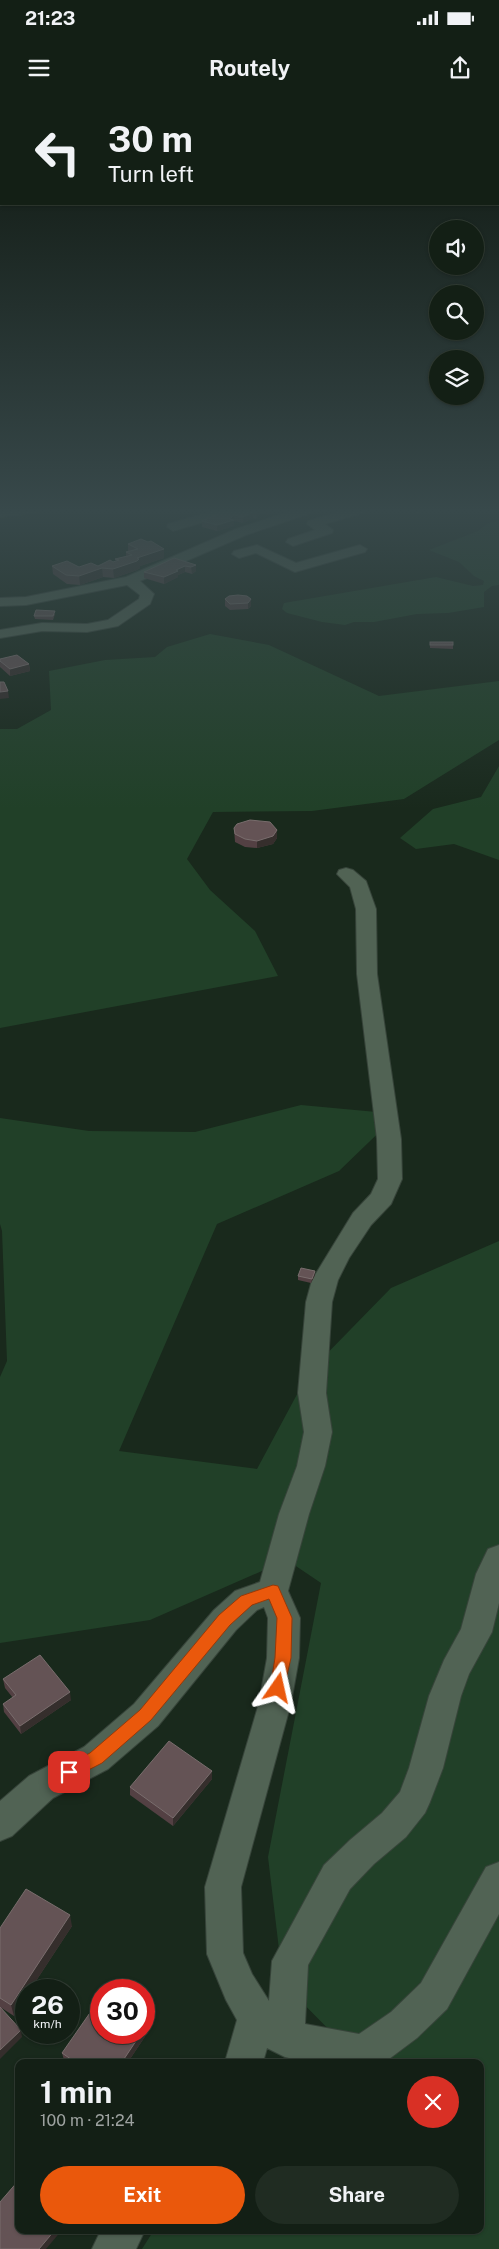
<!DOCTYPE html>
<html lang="en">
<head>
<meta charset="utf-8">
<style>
	body { margin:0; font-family:"Public Sans",sans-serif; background:#202c22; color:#f1f3f6; height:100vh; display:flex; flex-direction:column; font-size:19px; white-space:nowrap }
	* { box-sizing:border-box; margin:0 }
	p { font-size:16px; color:#9da2a0 }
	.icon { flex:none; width:28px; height:28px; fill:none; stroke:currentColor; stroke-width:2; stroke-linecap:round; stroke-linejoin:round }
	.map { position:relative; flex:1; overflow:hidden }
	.panel { position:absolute; left:15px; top:1959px; width:469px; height:175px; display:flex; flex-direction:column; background:#131f15; border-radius:10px; box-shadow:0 1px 4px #0004,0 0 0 1px #323d34 }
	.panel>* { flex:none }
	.banner { position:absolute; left:0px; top:0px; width:500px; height:105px; box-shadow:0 1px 4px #0004,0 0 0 1px #323d34; background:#131f15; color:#f1f3f6; overflow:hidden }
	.fabs { position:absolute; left:429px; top:120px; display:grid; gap:10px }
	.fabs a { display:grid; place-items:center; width:55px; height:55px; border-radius:50%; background:#131f15; box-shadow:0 1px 4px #0004,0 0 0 1px #323d34; font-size:25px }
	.speed { position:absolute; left:15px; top:1879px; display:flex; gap:10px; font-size:25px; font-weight:700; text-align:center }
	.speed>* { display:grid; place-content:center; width:65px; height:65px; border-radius:50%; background:#131f15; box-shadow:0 1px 4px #0004,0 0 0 1px #323d34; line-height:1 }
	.speed small { font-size:12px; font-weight:400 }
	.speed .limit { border:8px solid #d22; background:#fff; color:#111 }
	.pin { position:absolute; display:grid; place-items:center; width:42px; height:42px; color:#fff; margin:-21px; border-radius:10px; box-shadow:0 2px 8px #0006 }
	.me { position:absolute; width:55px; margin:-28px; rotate:11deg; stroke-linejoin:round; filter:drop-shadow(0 0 4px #0008) }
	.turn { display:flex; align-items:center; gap:18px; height:105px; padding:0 25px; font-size:22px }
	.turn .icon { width:65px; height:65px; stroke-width:2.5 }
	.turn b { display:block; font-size:35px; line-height:42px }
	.round { display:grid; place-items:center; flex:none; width:52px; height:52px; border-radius:26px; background:#202c22 }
	.overview { display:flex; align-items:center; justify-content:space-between; height:85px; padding:0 25px }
	h1 { font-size:30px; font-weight:700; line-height:38px }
	.primary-button { display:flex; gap:10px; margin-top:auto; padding:10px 25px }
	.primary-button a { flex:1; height:58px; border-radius:30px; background:#ea580c; color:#fff; font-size:20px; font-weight:700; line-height:58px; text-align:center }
	.primary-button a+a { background:#202c22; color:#f1f3f6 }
	.status { display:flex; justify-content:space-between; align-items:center; height:35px; padding:0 25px; background:#131f15; direction:ltr }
	.status svg { height:14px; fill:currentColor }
	header { display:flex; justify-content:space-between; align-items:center; height:65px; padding:0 25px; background:#131f15; font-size:22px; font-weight:700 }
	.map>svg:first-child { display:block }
	.green { fill:#214028 }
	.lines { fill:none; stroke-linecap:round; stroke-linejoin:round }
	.minor-casing { stroke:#37443a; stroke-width:2 }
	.minor { fill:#516354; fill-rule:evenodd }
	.wall { fill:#534043 }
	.shaded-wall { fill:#352e2c }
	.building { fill:#645355; stroke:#796d6d }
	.route { fill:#ea580c; stroke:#983908 }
</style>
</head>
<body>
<div class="status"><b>21:23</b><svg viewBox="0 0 49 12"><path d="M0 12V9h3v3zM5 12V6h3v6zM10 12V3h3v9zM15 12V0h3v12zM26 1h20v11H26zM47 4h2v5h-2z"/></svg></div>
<header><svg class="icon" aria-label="menu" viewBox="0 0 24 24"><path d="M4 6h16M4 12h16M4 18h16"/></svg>Routely<svg class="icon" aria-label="share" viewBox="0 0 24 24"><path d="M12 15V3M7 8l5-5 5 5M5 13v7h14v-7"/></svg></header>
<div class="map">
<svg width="499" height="2149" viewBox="0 0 499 2149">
	<rect width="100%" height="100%" fill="#19291c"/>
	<!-- green -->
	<g class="green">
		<path d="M499 421V485L492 486 484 492V507L448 513 417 514 374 522H354L345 525 322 522 287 513 282 509 284 503 436 477 473 486 483 485 484 481 474 476 459 462 429 450 478 431 488 423Z"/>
		<path d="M210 534 269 545 379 596 499 581V640L404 699 312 711 213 712 187 759 210 790 255 831 278 876 0 928V629H17L51 610 49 571 105 560 155 557 167 547Z"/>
		<path d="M499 666V760L454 744 416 749 400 738 433 709 481 697Z"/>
		<path d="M301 1005 398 1014 339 1071 217 1124 119 1351 257 1369 309 1272 391 1188 499 1141V2149H142L154 2130H480V1962H322L350 1951 283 1883 268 1757 321 1483 287 1460 150 1520 0 1543V1277L7 1261 2 1131 0 1124V1018L89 1031 195 1032Z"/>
	</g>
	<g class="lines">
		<!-- minor casing -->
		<g class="minor-casing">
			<g id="minor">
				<path d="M46 408 40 412 0 417V409Z"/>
				<path d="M223 408H244L242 411 173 431 167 427 168 424Z"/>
				<path d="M300 408H319L317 411 246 435 140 481 154 494 150 504 118 526 87 532 42 531 0 538V530L42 523 87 524 108 520 139 499 140 495 127 485 26 505 0 506V498L26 497 126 477 236 429Z"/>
				<path d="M351 408 368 409 366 412 325 424 333 430 332 433 293 446 286 442 288 439 315 430 307 424 308 421Z"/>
				<path d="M409 408H424V409L418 413Z"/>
				<path d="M257 445 296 463 360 445 367 449 365 452 295 472 256 453 239 458 232 454 234 451Z"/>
				<path d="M346 768 353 770 366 781 376 809 377 874 401 1039 402 1079 391 1104 371 1125 349 1158 338 1180 332 1202 326 1293 332 1332 325 1366 309 1414 288 1491 300 1518 299 1558 291 1603 241 1787 243 1853 252 1874 269 1901 272 1861 324 1765 350 1740 382 1713 400 1692 409 1668 429 1596 444 1560 461 1529 476 1474 488 1449 499 1445V1503L492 1532 469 1574 461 1596 443 1668 430 1702 425 1713 406 1737 374 1764 350 1789 308 1865 305 1924 359 1934 391 1912 421 1883 486 1767 499 1762V1814L447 1909 417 1938 385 1962H305L285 1957 267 1948 263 1962H225L237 1920 226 1900 207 1854 205 1787 259 1603 267 1558 268 1518 264 1507 257 1510 236 1530 158 1626 108 1669 53 1698 12 1736 0 1741V1701L29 1676 84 1647 134 1604 214 1510 235 1491 260 1482 279 1414 297 1366 304 1332 298 1293 306 1202 312 1180 353 1113 371 1094 378 1079 377 1039 357 874 356 809 350 787 337 774 339 770Z"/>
				<path d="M101 2130H145L136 2149H92Z"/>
			</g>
		</g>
		<!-- minor -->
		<use href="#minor" class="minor"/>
	</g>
	<!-- wall -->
	<g class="wall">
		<path d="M239 408H285V412L278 410 268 415 260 413 259 415 256 419 253 418 243 423 234 421V426L217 431 202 427V421L228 413Z"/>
		<path d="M128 444 164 458 140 466V468L137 470 114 478 103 477 80 485 67 484 53 474 52 466 79 467 98 466 116 461 115 459 126 456V452L128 451Z"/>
		<path d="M174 458 196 465V471L192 474 185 472 178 475V477L164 484 144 478V472Z"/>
		<path d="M238 495 251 506 248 509 230 510 225 506V499Z"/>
		<path d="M55 514 53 520 35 519 34 516Z"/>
		<path d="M430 542 453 545V549L430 548Z"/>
		<path d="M0 559 29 564 30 571 10 576 0 567Z"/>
		<path d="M234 728 277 730V738L273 744 257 748 245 747 235 742Z"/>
		<path d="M315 1175 311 1183 298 1180V1176Z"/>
		<path d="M3 1579 71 1600 21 1634 4 1612 3 1604 13 1598 5 1588Z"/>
		<path d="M212 1679 173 1726 130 1695V1687Z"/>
		<path d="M72 1826 30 1890H26V1896L14 1916 0 1907V1828Z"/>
		<path d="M151 1919 152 1926 128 1962H67L64 1960 62 1953Z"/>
	</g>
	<!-- shaded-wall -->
	<g class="shaded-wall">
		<path d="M256 408H260L259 415 256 419Z"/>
		<path d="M269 408H278V410L268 415V409Z"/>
		<path d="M253 412V418L243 423V417Z"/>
		<path d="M234 415V426L217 431V425L230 419Z"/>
		<path d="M164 449V458L140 466V468L137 470 114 478 113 469 137 458Z"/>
		<path d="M196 465V471L192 474 191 467Z"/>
		<path d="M185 466V472L178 475V477L164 484V477L176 470Z"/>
		<path d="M102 468 103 477 80 485 79 476Z"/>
		<path d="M251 499V506L248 509V503Z"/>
		<path d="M29 564 30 571 10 576V569Z"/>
		<path d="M8 591 9 598 0 599V592Z"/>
		<path d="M277 730V738L273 744 257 748V741Z"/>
		<path d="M315 1171V1175L311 1183 312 1179Z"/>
		<path d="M70 1592 71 1600 21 1634 20 1626Z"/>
		<path d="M212 1671V1679L173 1726V1718Z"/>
		<path d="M70 1815 72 1826 30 1890H26V1896L14 1916 11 1905Z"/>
		<path d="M151 1919 152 1926 128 1962H122L142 1932H144V1930Z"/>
		<path d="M21 1930 22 1937 0 1959V1950Z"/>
		<path d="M55 2130H62L46 2149H39Z"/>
	</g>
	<!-- building -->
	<g class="building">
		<path d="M239 408H257L259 409 256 413 253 412 243 417 234 415 230 419 234 420 217 425 202 421 222 412 228 413Z"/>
		<path d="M141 439 148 442 151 441 164 449 137 458 139 459 137 461 113 469 102 468 79 476 66 475 52 466 67 461 79 467 91 463 98 466 110 460 113 462 119 460 115 459 132 455 126 452 138 449 128 444Z"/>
		<path d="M174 458 196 465 191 467 185 466 176 470 178 471 164 477 144 472Z"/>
		<path d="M238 495 247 496 251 499 248 503 230 504 225 499 229 496Z"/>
		<path d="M36 510 55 511 53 516H34Z"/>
		<rect x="430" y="542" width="23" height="3"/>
		<path d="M17 555 29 564 10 569 0 561V559Z"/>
		<path d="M0 582H4L8 591 0 592Z"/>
		<path d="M250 720 270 722 277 730 273 736 257 741 245 739 235 734 234 728 237 724Z"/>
		<path d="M301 1168 315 1171 312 1179 298 1176Z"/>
		<path d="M40 1555 70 1592 20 1626 3 1604 16 1595 3 1579Z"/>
		<path d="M169 1641 212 1671 173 1718 130 1687Z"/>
		<path d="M26 1789 70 1815 11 1905 0 1898V1828Z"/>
		<path d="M101 1897V1932H142L122 1962H75L62 1953Z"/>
		<path d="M0 1907 21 1930 0 1950Z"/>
		<path d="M144 1914 151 1919 144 1930Z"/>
		<path d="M19 2080V2130H55L39 2149H0V2102Z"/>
	</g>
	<!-- sky -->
	<linearGradient id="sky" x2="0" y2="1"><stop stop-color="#0e170f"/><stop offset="0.58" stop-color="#38494b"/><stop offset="1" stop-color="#38494b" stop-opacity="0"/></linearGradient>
	<rect width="499" height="709" fill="url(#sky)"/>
	<!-- route -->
	<path class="route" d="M273 1485 278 1486 292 1518 291 1558 283 1593 278 1595 272 1593 270 1588 275 1558 277 1518 269 1499 252 1505 230 1525 151 1620 102 1663 69 1680 63 1678 61 1672 63 1667 90 1653 140 1610 219 1515 241 1496Z"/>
</svg>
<div class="fabs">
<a><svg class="icon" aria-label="sound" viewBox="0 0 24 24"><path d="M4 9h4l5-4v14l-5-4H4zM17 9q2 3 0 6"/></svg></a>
<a><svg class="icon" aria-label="search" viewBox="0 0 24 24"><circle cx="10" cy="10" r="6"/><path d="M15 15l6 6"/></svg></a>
<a><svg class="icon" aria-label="layers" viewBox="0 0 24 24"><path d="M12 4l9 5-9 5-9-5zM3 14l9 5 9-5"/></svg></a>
</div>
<div class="speed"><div>26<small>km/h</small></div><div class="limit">30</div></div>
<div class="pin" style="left:69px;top:1672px;background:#d93025"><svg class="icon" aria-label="arrive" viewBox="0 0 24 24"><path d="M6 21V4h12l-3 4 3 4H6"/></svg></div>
<svg class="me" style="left:278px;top:1588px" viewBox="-20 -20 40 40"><path d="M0-17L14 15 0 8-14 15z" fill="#ea580c" stroke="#fff" stroke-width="4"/></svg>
<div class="banner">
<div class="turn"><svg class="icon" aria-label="left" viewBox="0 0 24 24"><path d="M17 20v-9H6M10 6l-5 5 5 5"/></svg><div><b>30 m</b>Turn left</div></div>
</div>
<section class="panel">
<div class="overview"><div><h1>1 min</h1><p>100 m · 21:24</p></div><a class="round" style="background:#d93025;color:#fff"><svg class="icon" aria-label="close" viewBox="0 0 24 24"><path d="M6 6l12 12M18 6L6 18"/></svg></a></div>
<div class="primary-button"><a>Exit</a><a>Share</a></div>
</section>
</div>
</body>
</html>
